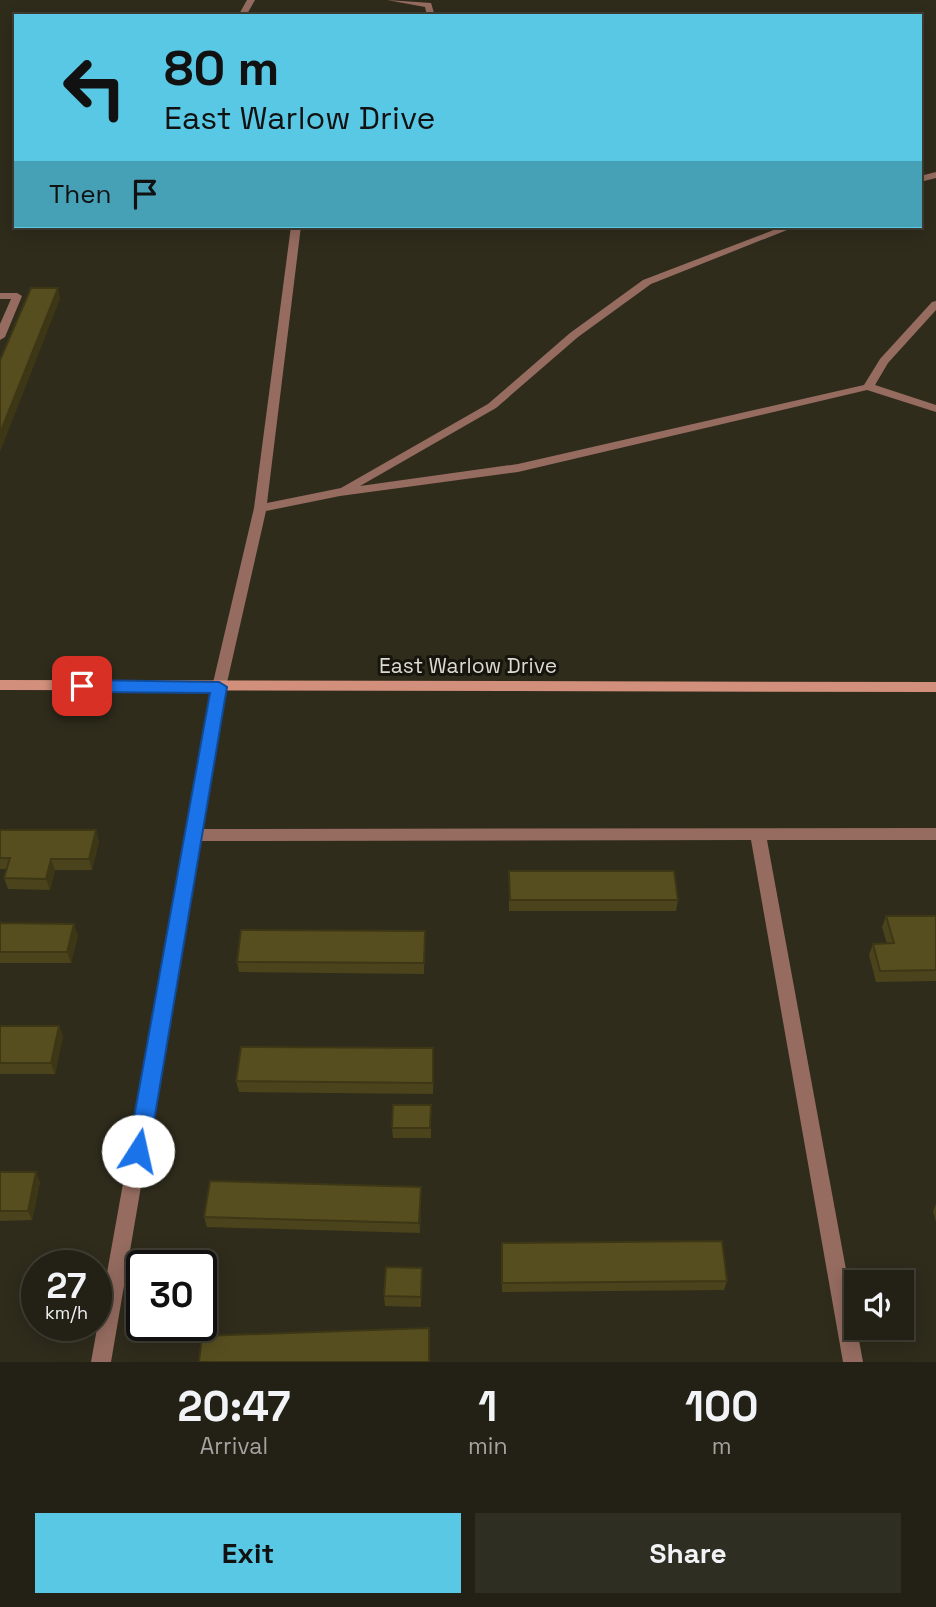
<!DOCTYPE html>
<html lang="en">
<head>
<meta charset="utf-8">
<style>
	body { margin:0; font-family:"Space Grotesk",sans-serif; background:#2f2e22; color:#f1f3f6; height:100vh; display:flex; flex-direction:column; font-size:26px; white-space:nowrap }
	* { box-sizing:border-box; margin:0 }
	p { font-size:23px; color:#a3a3a0 }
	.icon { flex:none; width:38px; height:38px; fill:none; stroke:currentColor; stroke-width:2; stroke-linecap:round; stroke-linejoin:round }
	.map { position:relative; height:1362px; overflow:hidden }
	.panel { display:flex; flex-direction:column; background:#232115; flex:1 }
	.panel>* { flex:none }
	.top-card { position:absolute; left:14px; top:14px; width:908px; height:214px; border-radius:0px; box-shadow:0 4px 18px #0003,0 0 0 2px #403e34; background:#58c8e4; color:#111; overflow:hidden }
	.buttons { position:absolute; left:844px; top:1270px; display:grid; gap:14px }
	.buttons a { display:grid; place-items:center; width:70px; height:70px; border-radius:0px; background:#232115; box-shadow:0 4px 18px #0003,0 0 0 2px #403e34; font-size:35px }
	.speed { position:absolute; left:21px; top:1250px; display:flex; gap:14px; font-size:35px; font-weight:700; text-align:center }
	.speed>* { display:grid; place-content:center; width:91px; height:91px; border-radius:50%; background:#232115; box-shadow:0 4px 18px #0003,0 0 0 2px #403e34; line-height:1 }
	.speed small { font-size:18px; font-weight:400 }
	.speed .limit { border:4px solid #111; border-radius:10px; background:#fff; color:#111 }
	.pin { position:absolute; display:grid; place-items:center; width:60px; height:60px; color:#fff; margin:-30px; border-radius:14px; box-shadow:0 4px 10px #0006 }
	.me { position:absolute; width:77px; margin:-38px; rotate:10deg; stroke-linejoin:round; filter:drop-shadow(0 0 5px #0008) }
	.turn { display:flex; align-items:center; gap:24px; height:147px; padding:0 35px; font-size:32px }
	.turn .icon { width:91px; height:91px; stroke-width:2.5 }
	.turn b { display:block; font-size:49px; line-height:60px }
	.then { display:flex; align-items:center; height:66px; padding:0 35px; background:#0003; gap:14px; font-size:26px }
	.eta { display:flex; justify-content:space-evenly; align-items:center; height:119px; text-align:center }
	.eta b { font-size:42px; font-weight:800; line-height:49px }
	.cta { display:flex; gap:14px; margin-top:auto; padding:14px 35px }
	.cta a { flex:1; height:80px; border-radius:0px; background:#58c8e4; color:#111; font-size:28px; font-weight:800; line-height:80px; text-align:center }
	.cta a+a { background:#2f2e22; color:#f1f3f6 }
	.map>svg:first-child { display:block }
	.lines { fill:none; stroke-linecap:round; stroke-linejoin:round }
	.lane { fill:#966c60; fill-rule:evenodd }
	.street { fill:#966c60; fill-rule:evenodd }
	.secondary { fill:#d2907c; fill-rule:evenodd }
	.wall { fill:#4b431c }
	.shaded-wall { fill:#3d3716 }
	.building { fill:#574e20; stroke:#3d3716; stroke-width:2 }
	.route { fill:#1a73e8; stroke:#114b97; stroke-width:2 }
	.labels { text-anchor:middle; stroke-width:6; stroke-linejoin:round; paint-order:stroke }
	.street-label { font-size:21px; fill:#dbd9d0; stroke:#15140d }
</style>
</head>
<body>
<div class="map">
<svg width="936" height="1362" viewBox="0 0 936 1362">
	<rect width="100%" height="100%" fill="#2f2c1c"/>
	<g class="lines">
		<!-- lane -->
		<g class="lane">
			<path d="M247 0H255L246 16H238Z"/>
			<path d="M387 0 431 3 435 16H427L425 7Z"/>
			<path d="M936 172V178L920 182V176Z"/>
			<path d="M291 226H301L267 503 341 488 488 404 570 333 643 280 784 226H797L651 284 578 337 496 408 360 486 518 464 864 385 880 359 932 302 936 301V310L888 363 875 385 936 405V412L867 390 518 472 340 496 266 511 226 687 219 692 212 687 254 508Z"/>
			<path d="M0 293H17L22 296 5 337 0 340V324L11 299H0Z"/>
		</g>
		<!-- street -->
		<path class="street" d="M219 682 226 687 202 829 936 828V840H767L863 1362H843L751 840 200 841 111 1362H91L212 687Z"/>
		<!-- secondary -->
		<path class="secondary" d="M0 680 936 682V692L0 690Z"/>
	</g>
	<!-- wall -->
	<g class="wall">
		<path d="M0 830 99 841 92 870H55L50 890 8 889 4 878 6 869H0Z"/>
		<path d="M509 871 678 900 676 911H509Z"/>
		<path d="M886 916H936V981L876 982 869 955 873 944H887L882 927Z"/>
		<path d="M0 923 78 935 71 963H0Z"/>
		<path d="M425 931 424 974 239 972 237 962Z"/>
		<path d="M0 1026H59L63 1036 55 1074H0V1075Z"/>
		<path d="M434 1059 433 1094 239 1092 236 1081Z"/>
		<path d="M431 1105V1138H393L392 1128Z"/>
		<path d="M0 1172 40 1182 32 1220 0 1221Z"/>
		<path d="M421 1197 420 1233 207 1227 204 1217Z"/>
		<path d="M936 1204V1222L933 1211Z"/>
		<path d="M501 1253 727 1281 724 1290 502 1292Z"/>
		<path d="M422 1268 421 1307 385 1306 384 1296Z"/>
	</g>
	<!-- shaded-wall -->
	<g class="shaded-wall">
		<path d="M58 288 60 299 0 452V433Z"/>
		<path d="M96 830 99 841 92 870 89 859Z"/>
		<path d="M51 859 55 870 50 890 46 879Z"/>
		<path d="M74 924 78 935 71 963 67 952Z"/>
		<path d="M59 1026 63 1036 55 1074 51 1063Z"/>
		<path d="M36 1172 40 1182 32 1220 28 1211Z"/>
		<path d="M421 1187V1197L420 1233 419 1223Z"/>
	</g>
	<!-- building -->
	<g class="building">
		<path d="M31 288H58L0 433V360Z"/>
		<path d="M0 830H96L89 859H51L46 879 4 878 10 858H0Z"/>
		<path d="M509 871H674L678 900H510Z"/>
		<path d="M886 916H936V970L880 971 873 944 894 943Z"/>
		<path d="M0 923 74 924 67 952H0Z"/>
		<path d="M241 930 425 931 424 963 237 962Z"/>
		<path d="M0 1026H59L51 1063H0Z"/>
		<path d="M241 1047 433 1048V1083L236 1081Z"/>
		<path d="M393 1105H431L430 1128H392Z"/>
		<path d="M0 1172H36L28 1211H0Z"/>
		<path d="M210 1181 421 1187 419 1223 204 1217Z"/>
		<path d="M722 1241 727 1281 502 1283V1243Z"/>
		<path d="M386 1267 422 1268 421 1297 384 1296Z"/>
		<path d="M429 1328V1362H199L202 1336Z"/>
	</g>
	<!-- route -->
	<path class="route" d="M82 680 219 682 227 687 149 1151 146 1158 138 1161 131 1158 128 1151 210 693 82 692 74 686Z"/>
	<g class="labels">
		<!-- street labels -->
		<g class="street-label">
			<text x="468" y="673">East Warlow Drive</text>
		</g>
	</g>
</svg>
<div class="buttons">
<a><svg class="icon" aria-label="sound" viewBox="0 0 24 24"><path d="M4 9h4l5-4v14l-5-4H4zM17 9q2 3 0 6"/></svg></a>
</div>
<div class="speed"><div>27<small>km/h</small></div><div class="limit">30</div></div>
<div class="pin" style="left:82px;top:686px;background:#d93025"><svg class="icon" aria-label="arrive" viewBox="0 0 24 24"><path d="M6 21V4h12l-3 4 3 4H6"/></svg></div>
<svg class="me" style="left:138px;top:1151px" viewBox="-20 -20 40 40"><circle r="19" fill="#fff"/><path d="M0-13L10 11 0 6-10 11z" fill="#1a73e8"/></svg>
<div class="top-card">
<div class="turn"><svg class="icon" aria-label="left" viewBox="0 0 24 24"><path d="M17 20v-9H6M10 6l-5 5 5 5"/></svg><div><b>80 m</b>East Warlow Drive</div></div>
<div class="then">Then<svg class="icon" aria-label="arrive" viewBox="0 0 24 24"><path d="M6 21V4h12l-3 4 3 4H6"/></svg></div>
</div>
</div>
<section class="panel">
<div class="eta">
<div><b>20:47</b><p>Arrival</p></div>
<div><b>1</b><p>min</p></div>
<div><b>100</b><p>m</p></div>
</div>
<div class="cta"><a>Exit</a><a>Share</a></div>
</section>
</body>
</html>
